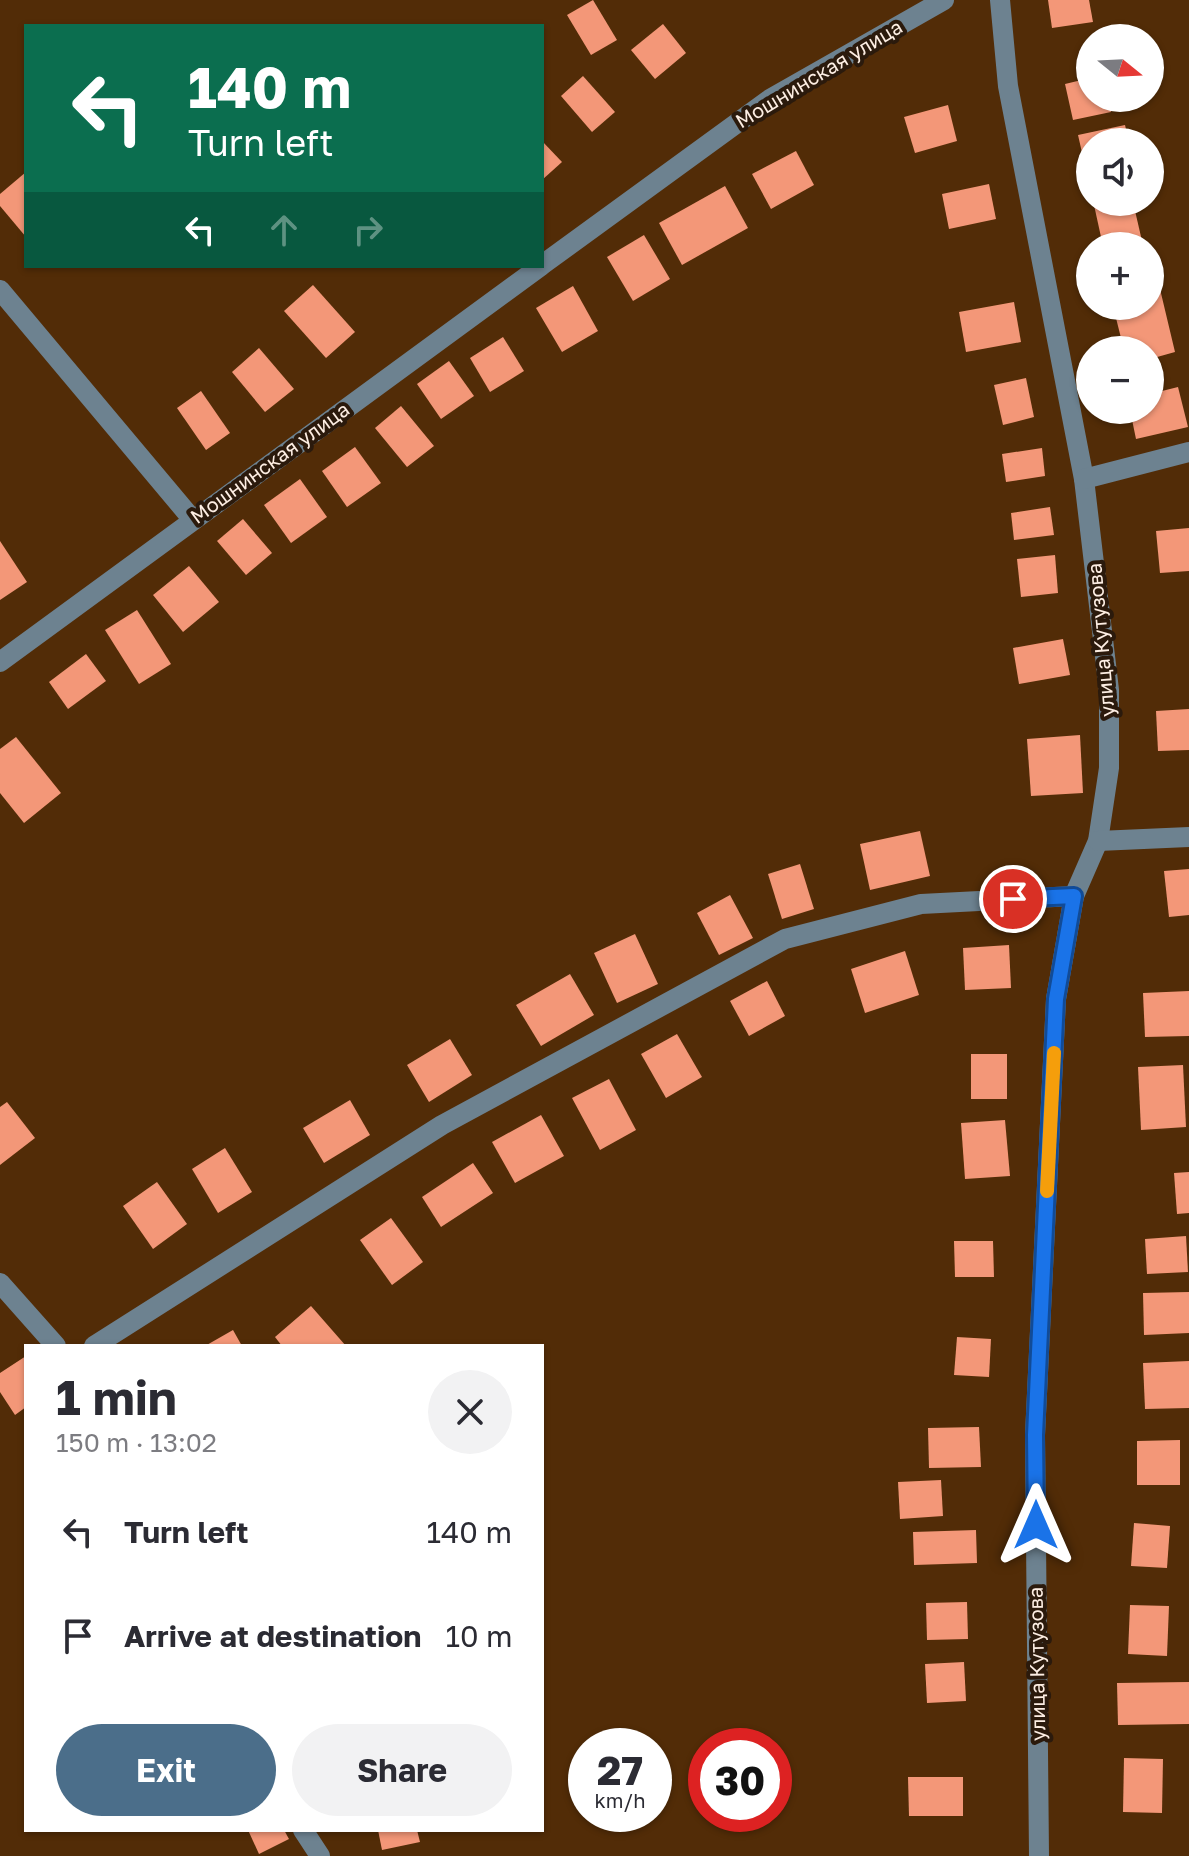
<!DOCTYPE html>
<html lang="en">
<head>
<meta charset="utf-8">
<style>
	body { margin:0; font-family:"Golos Text",sans-serif; background:#f2f2f3; color:#2b2b33; height:100vh; display:flex; flex-direction:column; font-size:30px; white-space:nowrap }
	* { box-sizing:border-box; margin:0 }
	p { font-size:26px; color:#7c7c81 }
	.icon { flex:none; width:44px; height:44px; fill:none; stroke:currentColor; stroke-width:2; stroke-linecap:round; stroke-linejoin:round }
	.map { position:relative; flex:1; overflow:hidden }
	.drawer { position:absolute; left:24px; top:1344px; width:520px; height:488px; display:flex; flex-direction:column; background:#fff; border-radius:0px; box-shadow:0 2px 6px #0004 }
	.drawer>* { flex:none }
	.guide { position:absolute; left:24px; top:24px; width:520px; height:244px; border-radius:0px; box-shadow:0 2px 6px #0004; background:#0b6e4f; color:#fff; overflow:hidden }
	.needle { width:52px; rotate:108deg }
	.buttons { position:absolute; left:1076px; top:24px; display:grid; gap:16px }
	.buttons a { display:grid; place-items:center; width:88px; height:88px; border-radius:50%; background:#fff; box-shadow:0 2px 6px #0004; font-size:40px }
	.speed { position:absolute; left:568px; top:1728px; display:flex; gap:16px; font-size:40px; font-weight:700; text-align:center }
	.speed>* { display:grid; place-content:center; width:104px; height:104px; border-radius:50%; background:#fff; box-shadow:0 2px 6px #0004; line-height:1 }
	.speed small { font-size:20px; font-weight:400 }
	.speed .limit { border:12px solid #d22; background:#fff; color:#111 }
	.pin { position:absolute; display:grid; place-items:center; width:68px; height:68px; color:#fff; margin:-34px; border:4px solid #fff; border-radius:50%; box-shadow:0 2px 8px #0007 }
	.me { position:absolute; width:88px; margin:-44px; rotate:0deg; stroke-linejoin:round; filter:drop-shadow(0 0 6px #0008) }
	.turn { display:flex; align-items:center; gap:28px; height:168px; padding:0 32px; font-size:36px }
	.turn .icon { width:104px; height:104px; stroke-width:2.5 }
	.turn b { display:block; font-size:56px; line-height:68px }
	.lanes { display:flex; align-items:center; height:76px; padding:0 32px; background:#0003; justify-content:center; gap:40px; direction:ltr }
	.lanes .off { opacity:.35 }
	.round { display:grid; place-items:center; flex:none; width:84px; height:84px; border-radius:42px; background:#f2f2f3 }
	.headline { display:flex; align-items:center; justify-content:space-between; height:136px; padding:0 32px }
	h1 { font-size:48px; font-weight:700; line-height:60px }
	.button { display:flex; gap:16px; margin-top:auto; padding:16px 32px }
	.button a { flex:1; height:92px; border-radius:48px; background:#4b6e8a; color:#fff; font-size:32px; font-weight:700; line-height:92px; text-align:center }
	.button a+a { background:#f2f2f3; color:#2b2b33 }
	ul { padding:0; list-style:none }
	li { display:flex; align-items:center; gap:24px; height:104px; padding:0 32px }
	li div { flex:1 }
	li b { display:block; font-size:30px }
	li em { font-style:normal }
	.map>svg:first-child { display:block }
	.building { fill:#f39778 }
	.lines { fill:none; stroke-linecap:round; stroke-linejoin:round }
	.minor { stroke:#6d8290; stroke-width:20 }
	.route-casing { stroke:#114b97; stroke-width:20 }
	.route { stroke:#1a73e8; stroke-width:14 }
	.slow { stroke:#f59e0b; stroke-width:14 }
	.labels { text-anchor:middle; stroke-width:8; stroke-linejoin:round; paint-order:stroke }
	.street-label { font-size:20px; fill:#fdeee3; stroke:#2b1a0c }
</style>
</head>
<body>
<div class="map">
<svg width="1189" height="1856" viewBox="0 0 1189 1856">
	<rect width="100%" height="100%" fill="#522c07"/>
	<!-- building -->
	<g class="building">
		<path d="M593 0 617 40 591 55 567 15Z"/>
		<path d="M1048 0H1089L1093 22 1052 28Z"/>
		<path d="M663 24 686 53 655 79 631 50Z"/>
		<path d="M583 76 615 112 592 132 561 96Z"/>
		<path d="M1090 78V98H1109L1111 112 1073 120 1065 84Z"/>
		<path d="M948 105 957 141 915 153 904 117Z"/>
		<path d="M1125 125 1129 142H1090V179H1088L1078 135Z"/>
		<path d="M542 141 562 162 542 180Z"/>
		<path d="M796 151 814 185 771 209 752 174Z"/>
		<path d="M26 172V237L0 206V194Z"/>
		<path d="M989 184 996 219 949 229 942 194Z"/>
		<path d="M725 186 748 228 682 265 659 223Z"/>
		<path d="M1108 202H1133L1142 241 1121 246H1103L1094 205Z"/>
		<path d="M644 235 670 279 633 301 607 257Z"/>
		<path d="M313 285 355 332 326 358 284 311Z"/>
		<path d="M573 286 598 331 562 352 536 308Z"/>
		<path d="M1160 289 1175 352 1150 359V350H1124L1113 306H1150V292Z"/>
		<path d="M1014 302 1021 342 966 352 959 312Z"/>
		<path d="M503 337 524 371 490 392 470 358Z"/>
		<path d="M259 348 294 389 265 412 232 372Z"/>
		<path d="M449 361 474 396 441 419 417 384Z"/>
		<path d="M1026 378 1034 417 1003 425 994 385Z"/>
		<path d="M1178 387 1188 427 1136 439 1130 410H1150V394Z"/>
		<path d="M201 391 230 433 206 450 177 408Z"/>
		<path d="M401 406 434 446 407 467 375 428Z"/>
		<path d="M355 447 381 483 347 507 322 471Z"/>
		<path d="M1042 448 1045 476 1006 482 1002 454Z"/>
		<path d="M300 479 327 517 291 543 264 505Z"/>
		<path d="M1050 507 1054 535 1014 540 1011 513Z"/>
		<path d="M243 519 272 553 246 575 217 541Z"/>
		<path d="M1189 528V571L1160 573 1156 531Z"/>
		<path d="M0 541 27 582 0 600Z"/>
		<path d="M1055 555 1058 593 1021 597 1017 559Z"/>
		<path d="M189 566 219 602 183 632 153 595Z"/>
		<path d="M137 610 171 664 139 684 105 630Z"/>
		<path d="M1063 639 1070 675 1019 684 1013 648Z"/>
		<path d="M86 654 106 681 68 709 49 682Z"/>
		<path d="M1189 709V750L1158 751 1156 711Z"/>
		<path d="M1080 735 1083 793 1031 796 1027 739Z"/>
		<path d="M16 737 61 793 24 823 0 793V749Z"/>
		<path d="M920 831 930 876 870 890 860 844Z"/>
		<path d="M800 864 814 909 782 919 768 874Z"/>
		<path d="M1189 869V915L1169 917 1164 871Z"/>
		<path d="M730 895 753 938 719 955 697 913Z"/>
		<path d="M635 934 658 984 617 1003 594 953Z"/>
		<path d="M1009 945 1011 988 965 990 963 948Z"/>
		<path d="M905 951 919 995 865 1013 851 969Z"/>
		<path d="M570 974 594 1015 541 1046 516 1005Z"/>
		<path d="M767 981 785 1016 749 1036 730 1001Z"/>
		<path d="M1189 991V1036L1145 1037 1143 993Z"/>
		<path d="M677 1034 702 1077 666 1098 641 1054Z"/>
		<path d="M450 1039 472 1075 429 1102 407 1065Z"/>
		<rect x="971" y="1054" width="36" height="45"/>
		<path d="M1183 1065 1186 1127 1141 1130 1138 1067Z"/>
		<path d="M609 1079 636 1130 600 1150 572 1098Z"/>
		<path d="M350 1100 370 1135 324 1163 303 1128Z"/>
		<path d="M7 1102 35 1138 0 1165V1107Z"/>
		<path d="M541 1115 564 1156 515 1183 492 1142Z"/>
		<path d="M1005 1120 1010 1176 965 1179 961 1123Z"/>
		<path d="M225 1148 252 1192 218 1213 192 1169Z"/>
		<path d="M473 1163 493 1193 441 1227 422 1197Z"/>
		<path d="M1189 1172V1213L1177 1214 1174 1173Z"/>
		<path d="M157 1182 187 1224 153 1249 123 1206Z"/>
		<path d="M391 1218 423 1262 392 1285 360 1240Z"/>
		<path d="M1186 1236 1188 1272 1147 1274 1145 1239Z"/>
		<path d="M954 1241H993L994 1277H955Z"/>
		<path d="M1189 1292V1333L1144 1335 1143 1293Z"/>
		<path d="M311 1306 346 1346H282L275 1337Z"/>
		<path d="M233 1330 242 1346H205Z"/>
		<path d="M957 1337 991 1339 989 1377 954 1375Z"/>
		<path d="M26 1356V1407L15 1415 0 1392V1373Z"/>
		<path d="M1189 1361V1408L1145 1409 1143 1363Z"/>
		<path d="M979 1427 981 1467 929 1468 928 1428Z"/>
		<path d="M1180 1440V1485H1137V1441Z"/>
		<path d="M941 1480 943 1516 900 1519 898 1482Z"/>
		<path d="M1134 1523 1170 1526 1167 1568 1131 1566Z"/>
		<path d="M976 1530 977 1563 914 1565 913 1532Z"/>
		<path d="M967 1602 968 1639 927 1640 926 1603Z"/>
		<path d="M1130 1605 1169 1606 1167 1656 1128 1654Z"/>
		<path d="M964 1662 966 1701 927 1703 925 1664Z"/>
		<path d="M1189 1682V1724L1118 1725 1117 1683Z"/>
		<path d="M1124 1758 1163 1759 1162 1813 1123 1812Z"/>
		<path d="M908 1777H963V1816H909Z"/>
		<path d="M248 1830H284L289 1839 259 1854Z"/>
		<path d="M378 1830H417L420 1842 382 1850Z"/>
	</g>
	<g class="lines">
		<!-- minor -->
		<g class="minor">
			<path d="M1000 0 1008 86 1084 479 1109 690V768L1098 841 1074 896 1056 999 1035 1435 1039 1856"/>
			<path d="M542 265 770 99 944 0"/>
			<path d="M0 290 193 520"/>
			<path d="M1084 479 1189 452"/>
			<path d="M0 662 541 266"/>
			<path d="M1098 841 1189 837"/>
			<path d="M0 1283 56 1346"/>
			<path d="M94 1346 442 1125 785 939 921 904 1074 896"/>
			<path d="M303 1830 320 1856"/>
		</g>
	</g>
	<g class="lines">
		<!-- route casing -->
		<g class="route-casing">
			<path id="route" d="M1013 899 1074 896 1056 999 1035 1435 1036 1525"/>
		</g>
		<!-- route -->
		<use href="#route" class="route"/>
		<!-- slow -->
		<path class="slow" d="M1047 1191 1054 1053"/>
	</g>
	<g class="labels">
		<!-- street labels -->
		<g class="street-label">
			<text transform="translate(819 74) rotate(-31)" y="7">Мошнинская улица</text>
			<text transform="translate(270 463) rotate(-36)" y="7">Мошнинская улица</text>
			<text transform="translate(1101 640) rotate(-95)" y="7">улица Кутузова</text>
			<text transform="translate(1037 1664) rotate(-91)" y="7">улица Кутузова</text>
		</g>
	</g>
</svg>
<div class="buttons">
<a><svg class="needle" viewBox="-14 -14 28 28"><path d="M0-13l5 13h-10z" fill="#e53935"/><path d="M0 13l5-13h-10z" fill="#7c7c81"/></svg></a>
<a><svg class="icon" aria-label="sound" viewBox="0 0 24 24"><path d="M4 9h4l5-4v14l-5-4H4zM17 9q2 3 0 6"/></svg></a>
<a>+</a>
<a>−</a>
</div>
<div class="speed"><div>27<small>km/h</small></div><div class="limit">30</div></div>
<div class="pin" style="left:1013px;top:899px;background:#d93025"><svg class="icon" aria-label="arrive" viewBox="0 0 24 24"><path d="M6 21V4h12l-3 4 3 4H6"/></svg></div>
<svg class="me" style="left:1036px;top:1525px" viewBox="-20 -20 40 40"><path d="M0-17L14 15 0 8-14 15z" fill="#1a73e8" stroke="#fff" stroke-width="4"/></svg>
<div class="guide">
<div class="turn"><svg class="icon" aria-label="left" viewBox="0 0 24 24"><path d="M17 20v-9H6M10 6l-5 5 5 5"/></svg><div><b>140 m</b>Turn left</div></div>
<div class="lanes"><svg class="icon" aria-label="left" viewBox="0 0 24 24"><path d="M17 20v-9H6M10 6l-5 5 5 5"/></svg><svg class="icon off" aria-label="ahead" viewBox="0 0 24 24"><path d="M12 20V5M6 11l6-6 6 6"/></svg><svg class="icon off" aria-label="right" viewBox="0 0 24 24"><path d="M7 20v-9h11M14 6l5 5-5 5"/></svg></div>
</div>
<section class="drawer">
<div class="headline"><div><h1>1 min</h1><p>150 m · 13:02</p></div><a class="round"><svg class="icon" aria-label="close" viewBox="0 0 24 24"><path d="M6 6l12 12M18 6L6 18"/></svg></a></div>
<ul>
<li><svg class="icon" aria-label="left" viewBox="0 0 24 24"><path d="M17 20v-9H6M10 6l-5 5 5 5"/></svg><div><b>Turn left</b></div><em>140 m</em></li>
<li><svg class="icon" aria-label="arrive" viewBox="0 0 24 24"><path d="M6 21V4h12l-3 4 3 4H6"/></svg><div><b>Arrive at destination</b></div><em>10 m</em></li>
</ul>
<div class="button"><a>Exit</a><a>Share</a></div>
</section>
</div>
</body>
</html>
